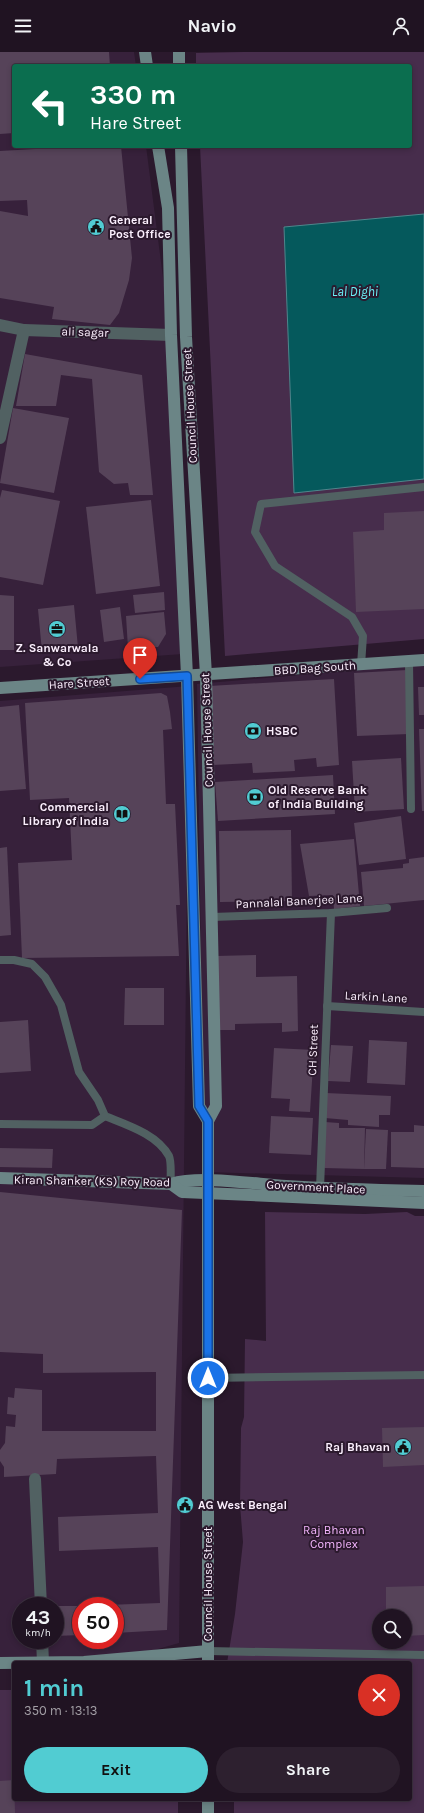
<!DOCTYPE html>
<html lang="en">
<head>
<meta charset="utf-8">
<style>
	body { margin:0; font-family:Karla,sans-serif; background:#2d202f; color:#f1f3f6; height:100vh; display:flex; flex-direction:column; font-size:15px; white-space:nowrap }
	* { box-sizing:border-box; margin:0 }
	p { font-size:13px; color:#a29ea5 }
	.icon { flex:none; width:22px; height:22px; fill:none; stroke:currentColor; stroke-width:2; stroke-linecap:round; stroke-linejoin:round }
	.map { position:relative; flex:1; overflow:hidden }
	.sheet { position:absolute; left:12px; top:1609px; width:400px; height:140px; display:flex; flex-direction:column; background:#201322; border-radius:4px; box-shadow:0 2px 6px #0003,0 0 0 1px #3d3240 }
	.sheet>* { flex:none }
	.hud { position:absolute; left:12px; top:12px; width:400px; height:84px; border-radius:4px; box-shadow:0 2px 6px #0003,0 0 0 1px #3d3240; background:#0b6e4f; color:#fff; overflow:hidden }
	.controls { position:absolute; left:372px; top:1557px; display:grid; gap:8px }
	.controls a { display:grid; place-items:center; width:40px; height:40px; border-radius:50%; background:#201322; box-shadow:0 2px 6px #0003,0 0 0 1px #3d3240; font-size:20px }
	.speed { position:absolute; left:12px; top:1545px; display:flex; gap:8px; font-size:20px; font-weight:700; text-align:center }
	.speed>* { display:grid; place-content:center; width:52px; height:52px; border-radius:50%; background:#201322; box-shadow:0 2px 6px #0003,0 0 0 1px #3d3240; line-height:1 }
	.speed small { font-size:10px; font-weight:400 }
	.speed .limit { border:6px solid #d22; background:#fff; color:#111 }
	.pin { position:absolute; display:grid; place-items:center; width:34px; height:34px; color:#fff; margin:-41px -17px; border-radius:50% 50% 50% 0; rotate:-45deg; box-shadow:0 0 4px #0007 }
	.pin .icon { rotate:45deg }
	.me { position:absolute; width:44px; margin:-22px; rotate:0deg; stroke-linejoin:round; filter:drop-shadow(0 0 3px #0008) }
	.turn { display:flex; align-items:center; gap:14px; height:84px; padding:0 12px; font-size:18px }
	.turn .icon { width:52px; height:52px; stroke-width:2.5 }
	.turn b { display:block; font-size:28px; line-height:34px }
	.round { display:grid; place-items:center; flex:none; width:42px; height:42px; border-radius:21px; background:#2d202f }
	.overview { display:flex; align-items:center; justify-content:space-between; height:68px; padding:0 12px }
	h1 { font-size:24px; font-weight:700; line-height:30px; color:#51ccd2 }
	.action { display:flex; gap:8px; margin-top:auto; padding:8px 12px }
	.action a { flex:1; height:46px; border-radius:24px; background:#51ccd2; color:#111; font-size:16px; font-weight:700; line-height:46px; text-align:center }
	.action a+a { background:#2d202f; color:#f1f3f6 }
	header { display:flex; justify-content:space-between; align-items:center; height:52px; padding:0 12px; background:#201322; font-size:18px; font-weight:700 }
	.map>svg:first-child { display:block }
	.built { fill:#37213b; fill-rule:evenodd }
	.green { fill:#472d4c; fill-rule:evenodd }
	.water { fill:#05595c; stroke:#4f868c }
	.building { fill:#564359 }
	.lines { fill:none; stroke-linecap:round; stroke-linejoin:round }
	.lane { stroke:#516162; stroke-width:8 }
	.street { stroke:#516162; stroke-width:12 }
	.secondary { stroke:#6b8586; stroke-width:12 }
	.route-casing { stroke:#114b97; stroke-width:10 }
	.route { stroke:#1a73e8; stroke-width:7 }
	.labels { text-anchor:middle; stroke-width:4; stroke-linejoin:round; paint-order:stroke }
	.poi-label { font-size:12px; font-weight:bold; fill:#fbeffd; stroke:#2b192d; text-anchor:start }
	.street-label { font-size:12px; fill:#fbeffd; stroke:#2b192d }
	.park-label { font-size:12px; fill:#f4b6fe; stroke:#2b192d }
	.water-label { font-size:13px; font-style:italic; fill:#6bf2f8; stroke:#2b192d }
</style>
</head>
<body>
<header><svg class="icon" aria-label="menu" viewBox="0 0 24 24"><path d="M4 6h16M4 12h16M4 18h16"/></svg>Navio<svg class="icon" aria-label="person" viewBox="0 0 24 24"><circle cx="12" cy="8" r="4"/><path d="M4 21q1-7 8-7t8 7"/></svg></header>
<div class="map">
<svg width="424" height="1761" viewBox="0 0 424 1761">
	<rect width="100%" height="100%" fill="#2b192d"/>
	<!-- built -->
	<g class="built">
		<path d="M0 0H134L136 14H14V94H146L165 241 183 602 0 615Z"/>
		<path d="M424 612V1126L204 1120 197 632Z"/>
		<path d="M189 634 179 1591 109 1611 0 1609V649ZM21 1554H55V1588H21ZM81 1554H115V1588H81Z"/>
	</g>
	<!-- green -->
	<g class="green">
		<path d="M243 0H424V587L225 604 200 94H410V14H196V1Z"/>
		<path d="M265 1160 365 1162 407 1160 415 1164H424V1761H234V1747H410V1611H227L235 1562 243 1490 240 1453 241 1376 244 1365 245 1287 266 1289ZM379 1564H405V1590H379Z"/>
		<path d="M0 1638H14V1747H178V1761H0Z"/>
	</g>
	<!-- water -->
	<path class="water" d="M424 162V427L294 441 284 175Z"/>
	<!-- building -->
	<g class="building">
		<path d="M0 0H109L110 14H14V81L0 82Z"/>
		<path d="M87 94H121L132 206 129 228 119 261 110 273 52 267 54 255 0 246V159L28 164 27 148 0 149V99Z"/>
		<path d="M25 302 142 323 153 443H130L128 431 114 432 99 420 92 327 61 323 56 354H16Z"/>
		<path d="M13 356 69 366 54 441 0 431Z"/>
		<path d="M2 438 60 449 43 533 0 525V446Z"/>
		<path d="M151 448 160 534 96 542 86 455Z"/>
		<path d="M424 459V557L356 560 353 480 384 478V461Z"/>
		<path d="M164 540 165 558 135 561 133 543Z"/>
		<path d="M0 543 14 544V598H0Z"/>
		<path d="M74 553 78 596 42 600 38 557Z"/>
		<path d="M120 555 124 587 104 590 100 558Z"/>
		<path d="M164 560 166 582 158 595 128 596 126 564Z"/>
		<path d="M407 618 409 682 357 684 354 621Z"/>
		<path d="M334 627 339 713 317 715 316 706 294 708 295 719 253 721 252 711 213 713 209 634Z"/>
		<path d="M418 635H424V663H419Z"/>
		<path d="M161 641 167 644 170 660 172 677 163 678 166 752H175L180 853H176L179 904 22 906 18 811 72 808 69 746 30 748 25 651Z"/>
		<path d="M19 653 26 737 0 739V655Z"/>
		<path d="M419 677H424V759H422Z"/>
		<path d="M401 706 404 757 355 760 352 709Z"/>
		<path d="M333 723 335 762 218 769 215 730Z"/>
		<path d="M401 764 406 807 359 813 354 771Z"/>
		<path d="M291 778 292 849 220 850 219 779Z"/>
		<path d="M354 787 360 854 334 857 333 843 309 844 300 792Z"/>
		<path d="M7 795 11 883 0 884V796Z"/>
		<path d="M424 805V848L364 854 361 820 403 816V812L409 811V807Z"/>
		<path d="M256 903V925L297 924 298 979 282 980V971L235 972V978H218L216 904Z"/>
		<path d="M125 936H164V973H124Z"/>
		<path d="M28 968 31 1019 0 1021V970Z"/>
		<path d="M369 988 407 990 405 1033 367 1031Z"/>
		<path d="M331 993 353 994 350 1030 328 1029Z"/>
		<path d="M274 996 314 998 310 1060 289 1059 290 1047 271 1046Z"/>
		<path d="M326 1041 391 1044 390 1063H379V1075L348 1073V1068L325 1066Z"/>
		<path d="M271 1064 313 1066 311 1103 269 1101Z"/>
		<path d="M325 1070 339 1071V1076H365L364 1117 324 1116Z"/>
		<path d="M414 1073 424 1074V1116L391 1115V1080H414Z"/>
		<path d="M366 1077 388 1078 386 1117H364Z"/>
		<path d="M0 1096 53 1097 52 1116 0 1115Z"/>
		<path d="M0 1140 182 1158 167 1578 115 1581V1554H107V1553L160 1551 158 1495 59 1499 58 1465 158 1461 156 1404 57 1407 56 1422 4 1425V1415L0 1409V1398L5 1391 6 1374 15 1375 16 1363 7 1362 8 1345 14 1346 15 1336 42 1338V1379H156V1320L43 1321V1302L0 1300Z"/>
		<path d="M424 1375V1413L383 1415 382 1376Z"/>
		<path d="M424 1534V1583L405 1584V1564H386V1535Z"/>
		<path d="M55 1554H81V1583L55 1584Z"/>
		<path d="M14 1728 15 1761H0V1729Z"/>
	</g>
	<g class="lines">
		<!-- lane -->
		<g class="lane">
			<path d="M409 610 411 757"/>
			<path d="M361 613 363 584 352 565 275 514 255 480 261 452 424 435"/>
			<path d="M212 865 331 861 387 856"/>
			<path d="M0 908H14L32 912 45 925 61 953 79 1020 98 1048 105 1064C127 1073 157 1082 169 1104 172 1111 170 1125 171 1132"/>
			<path d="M327 954 424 960"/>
			<path d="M0 1072 92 1073 105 1064"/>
			<path d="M320 1136 331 861"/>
			<path d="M208 1326 424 1323"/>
			<path d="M208 1599 424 1603"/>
		</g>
		<!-- street -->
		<g class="street">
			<path d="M0 273 24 278 171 283"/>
			<path d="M0 386 24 278"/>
			<path d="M35 1427 41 1554"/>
			<path d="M42 1588 43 1610"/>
		</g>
		<!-- secondary -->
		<g class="secondary">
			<path d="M145 0 147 14"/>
			<path d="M179 0V14"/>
			<path d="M158 94 168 156 171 283 187 624 199 1054 208 1069"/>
			<path d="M181 94 186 285 206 623 216 1054 208 1069V1611"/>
			<path d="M0 636 424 608"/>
			<path d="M0 1126 171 1132C200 1123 254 1132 286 1134 332 1137 378 1138 424 1139"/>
			<path d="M171 1132 182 1140 424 1151"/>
			<path d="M0 1611 84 1610 208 1599"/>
			<path d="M208 1761V1747"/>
		</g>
	</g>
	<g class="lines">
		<!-- route casing -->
		<g class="route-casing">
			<path id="route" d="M140 627 187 624 199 1054 208 1069V1326"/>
		</g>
		<!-- route -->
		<use href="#route" class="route"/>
	</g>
	<!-- icons -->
	<defs>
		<g id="civic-disc" transform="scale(0.9)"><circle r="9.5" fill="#51ccd2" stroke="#2b192d"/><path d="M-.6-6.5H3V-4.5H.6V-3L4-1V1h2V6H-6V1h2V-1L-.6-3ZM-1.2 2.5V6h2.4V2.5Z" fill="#111"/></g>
		<g id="office-disc" transform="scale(0.9)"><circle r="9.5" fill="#51ccd2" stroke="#2b192d"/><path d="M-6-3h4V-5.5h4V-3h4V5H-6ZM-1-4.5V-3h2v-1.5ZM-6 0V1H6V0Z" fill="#111"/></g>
		<g id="bank-disc" transform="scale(0.9)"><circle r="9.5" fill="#51ccd2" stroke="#2b192d"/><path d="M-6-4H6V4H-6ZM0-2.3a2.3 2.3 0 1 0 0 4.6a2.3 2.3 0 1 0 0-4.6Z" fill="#111"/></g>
		<g id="library-disc" transform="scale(0.9)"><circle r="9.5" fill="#51ccd2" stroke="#2b192d"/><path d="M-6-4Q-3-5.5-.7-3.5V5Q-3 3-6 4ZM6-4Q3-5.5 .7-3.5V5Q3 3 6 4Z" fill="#111"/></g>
	</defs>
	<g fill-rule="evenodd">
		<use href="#civic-disc" x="96" y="175"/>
		<use href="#office-disc" x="57" y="577"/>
		<use href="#bank-disc" x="253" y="679"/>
		<use href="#bank-disc" x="255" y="745"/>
		<use href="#library-disc" x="122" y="762"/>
		<use href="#civic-disc" x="403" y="1395"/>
		<use href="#civic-disc" x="185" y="1453"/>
	</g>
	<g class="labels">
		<!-- poi labels -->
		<g class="poi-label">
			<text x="109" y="172">General<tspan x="109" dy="14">Post Office</tspan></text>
			<text x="57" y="600" text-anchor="middle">Z. Sanwarwala<tspan x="57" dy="14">&amp; Co</tspan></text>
			<text x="266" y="683">HSBC</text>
			<text x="268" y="742">Old Reserve Bank<tspan x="268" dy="14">of India Building</tspan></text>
			<text x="109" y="759" text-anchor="end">Commercial<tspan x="109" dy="14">Library of India</tspan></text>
			<text x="390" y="1399" text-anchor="end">Raj Bhavan</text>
			<text x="198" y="1457">AG West Bengal</text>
		</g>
		<!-- street labels -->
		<g class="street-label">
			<text transform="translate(85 280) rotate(2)" y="4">ali sagar</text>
			<text transform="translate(190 354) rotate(-93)" y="4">Council House Street</text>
			<text transform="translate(315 616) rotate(-4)" y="4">BBD Bag South</text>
			<text transform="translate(79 631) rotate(-4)" y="4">Hare Street</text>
			<text transform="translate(207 678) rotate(-92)" y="4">Council House Street</text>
			<text transform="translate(299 849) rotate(-3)" y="4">Pannalal Banerjee Lane</text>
			<text transform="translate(376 945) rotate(3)" y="4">Larkin Lane</text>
			<text transform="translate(313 998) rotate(-88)" y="4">CH Street</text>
			<text transform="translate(92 1129) rotate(1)" y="4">Kiran Shanker (KS) Roy Road</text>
			<text transform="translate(316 1135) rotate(3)" y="4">Government Place</text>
			<text transform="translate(208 1532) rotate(-90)" y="4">Council House Street</text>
		</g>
		<!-- park labels -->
		<g class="park-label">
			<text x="334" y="1482">Raj Bhavan<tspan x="334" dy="14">Complex</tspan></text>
		</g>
		<!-- water labels -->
		<g class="water-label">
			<text x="355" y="244">Lal Dighi</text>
		</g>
	</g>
</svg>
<div class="controls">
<a><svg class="icon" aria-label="search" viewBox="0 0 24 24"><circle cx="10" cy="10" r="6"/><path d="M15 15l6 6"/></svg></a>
</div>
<div class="speed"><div>43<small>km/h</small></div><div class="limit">50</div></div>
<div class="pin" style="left:140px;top:627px;background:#d93025"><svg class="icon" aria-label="arrive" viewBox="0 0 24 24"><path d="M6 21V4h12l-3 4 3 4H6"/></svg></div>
<svg class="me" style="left:208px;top:1326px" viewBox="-20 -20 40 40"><circle r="17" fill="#1a73e8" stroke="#fff" stroke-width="3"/><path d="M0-11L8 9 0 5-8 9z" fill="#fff"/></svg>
<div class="hud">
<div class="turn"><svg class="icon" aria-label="left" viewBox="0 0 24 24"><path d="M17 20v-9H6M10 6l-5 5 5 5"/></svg><div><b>330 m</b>Hare Street</div></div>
</div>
<section class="sheet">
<div class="overview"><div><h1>1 min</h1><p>350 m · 13:13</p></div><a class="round" style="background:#d93025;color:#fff"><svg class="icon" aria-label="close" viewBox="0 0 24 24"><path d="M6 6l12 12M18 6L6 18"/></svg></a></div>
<div class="action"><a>Exit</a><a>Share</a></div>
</section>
</div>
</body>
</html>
